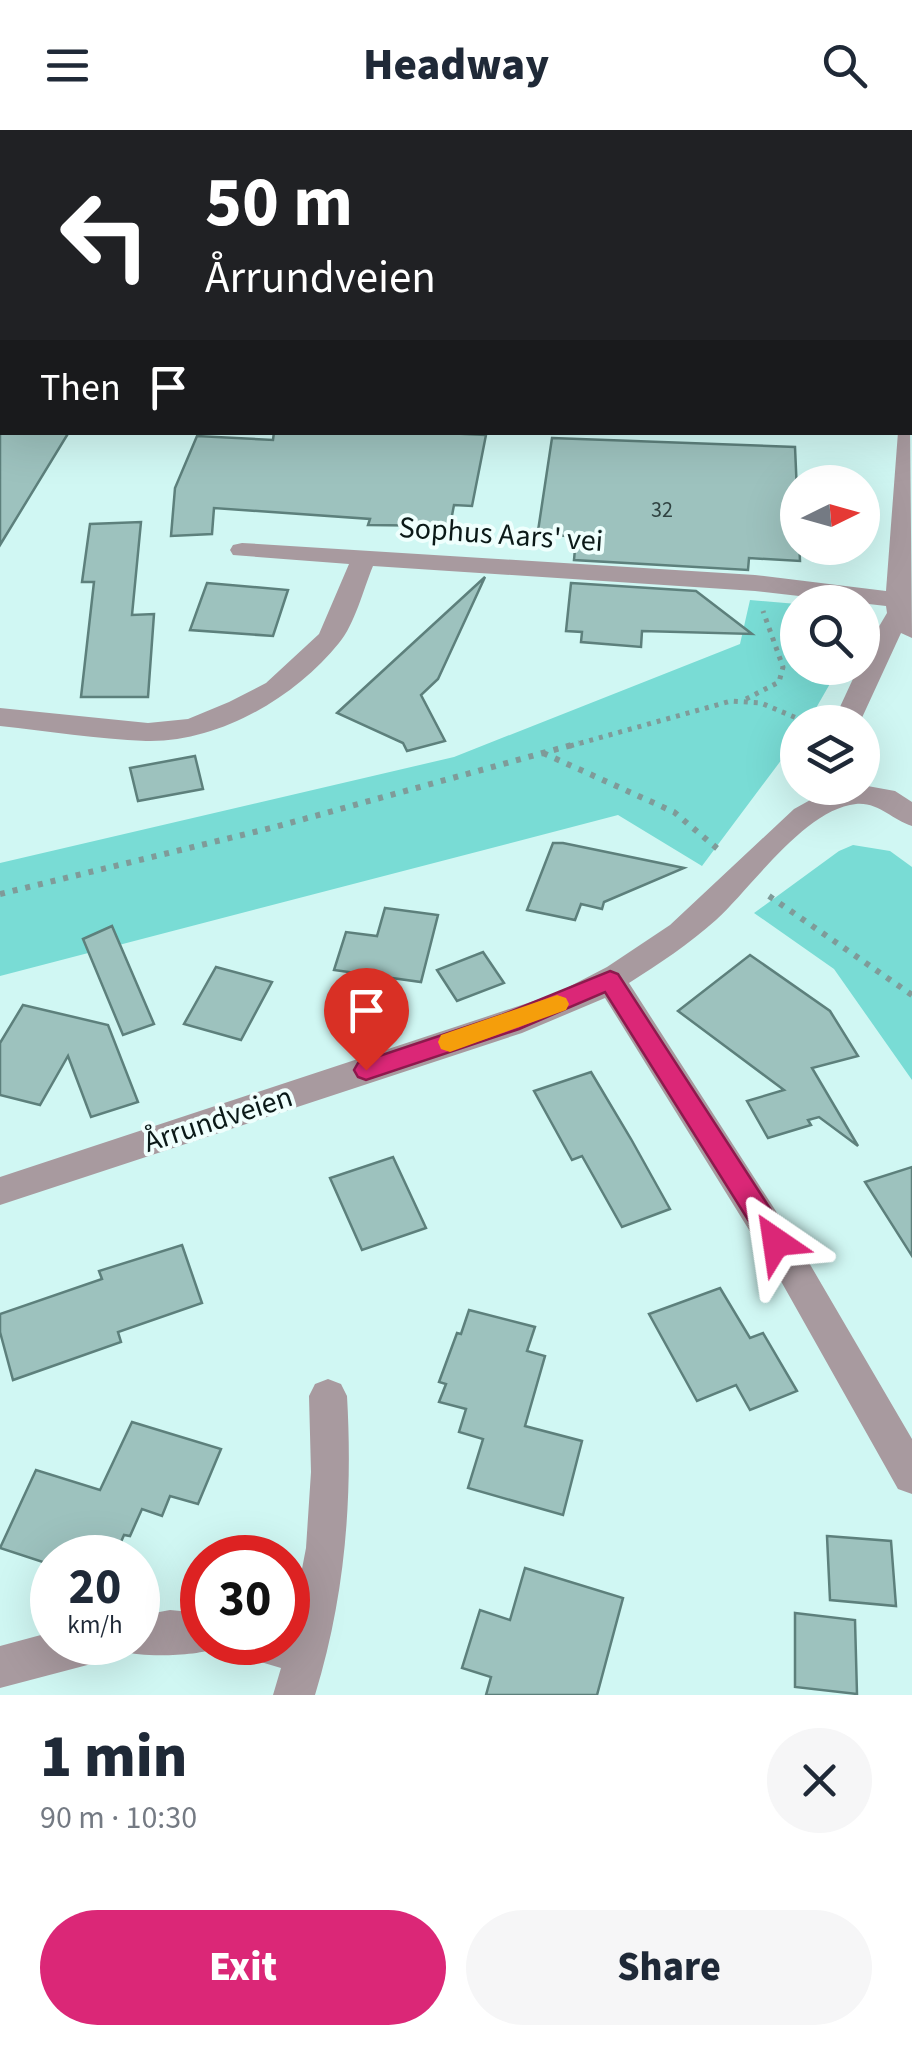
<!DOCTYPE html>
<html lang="en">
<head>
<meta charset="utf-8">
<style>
	body { margin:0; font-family:"Source Sans 3",sans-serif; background:#f6f6f7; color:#1f2937; height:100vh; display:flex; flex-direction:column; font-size:38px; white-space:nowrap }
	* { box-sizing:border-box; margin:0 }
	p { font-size:32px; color:#747a83 }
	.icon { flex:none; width:55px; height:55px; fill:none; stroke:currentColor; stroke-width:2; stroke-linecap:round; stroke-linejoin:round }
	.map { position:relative; height:1565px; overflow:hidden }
	.panel { display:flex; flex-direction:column; background:#fff; flex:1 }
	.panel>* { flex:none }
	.hud { position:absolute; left:0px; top:0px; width:912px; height:305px; box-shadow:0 10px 40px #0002; background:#202124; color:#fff; overflow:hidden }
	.needle { width:65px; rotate:85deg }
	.buttons { position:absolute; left:780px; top:335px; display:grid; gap:20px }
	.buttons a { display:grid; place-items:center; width:100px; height:100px; border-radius:50%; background:#fff; box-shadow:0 10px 40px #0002; font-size:50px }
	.speed { position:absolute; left:30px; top:1405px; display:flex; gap:20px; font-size:50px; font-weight:700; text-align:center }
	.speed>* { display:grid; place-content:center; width:130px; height:130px; border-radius:50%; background:#fff; box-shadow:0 10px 40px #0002; line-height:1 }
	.speed small { font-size:25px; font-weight:400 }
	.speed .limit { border:15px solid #d22; background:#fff; color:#111 }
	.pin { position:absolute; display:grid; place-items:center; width:85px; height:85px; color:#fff; margin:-102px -42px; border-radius:50% 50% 50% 0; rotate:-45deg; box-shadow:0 0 10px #0007 }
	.pin .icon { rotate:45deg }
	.me { position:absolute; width:110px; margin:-55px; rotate:328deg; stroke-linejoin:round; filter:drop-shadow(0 0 8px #0008) }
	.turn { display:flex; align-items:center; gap:35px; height:210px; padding:0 40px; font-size:45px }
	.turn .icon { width:130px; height:130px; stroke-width:2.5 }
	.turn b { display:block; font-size:70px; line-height:85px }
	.then { display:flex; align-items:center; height:95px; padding:0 40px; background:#0003; gap:20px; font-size:38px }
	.round { display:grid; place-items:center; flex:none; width:105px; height:105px; border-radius:52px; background:#f6f6f7 }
	.summary { display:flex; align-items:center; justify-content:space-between; height:170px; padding:0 40px }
	h1 { font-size:60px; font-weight:800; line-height:75px }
	.cta { display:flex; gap:20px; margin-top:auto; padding:20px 40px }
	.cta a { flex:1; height:115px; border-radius:60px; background:#db2777; color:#fff; font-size:40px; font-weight:800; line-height:115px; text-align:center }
	.cta a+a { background:#f6f6f7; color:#1f2937 }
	header { display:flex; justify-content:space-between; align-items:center; height:130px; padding:0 40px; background:#fff; font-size:45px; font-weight:800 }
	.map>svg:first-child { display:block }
	.green { fill:#79dcd5 }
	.building { fill:#9dc2be; stroke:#5d807c; stroke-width:2.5 }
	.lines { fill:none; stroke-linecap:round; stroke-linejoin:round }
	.path-far1 { stroke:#7f9b99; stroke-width:5; stroke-dasharray:4 6; stroke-linecap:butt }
	.path { stroke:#7f9b99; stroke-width:6; stroke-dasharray:5 8; stroke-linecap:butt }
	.minor { fill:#a89a9f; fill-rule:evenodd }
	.route { fill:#db2777; stroke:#8e194d; stroke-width:2.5 }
	.slow { fill:#f59e0b }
	.labels { text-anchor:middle; stroke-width:8; stroke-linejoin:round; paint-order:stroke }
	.far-number-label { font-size:22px; fill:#304342 }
	.street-label { font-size:30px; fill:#0b1918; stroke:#effffd }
</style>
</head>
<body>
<header><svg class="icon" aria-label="menu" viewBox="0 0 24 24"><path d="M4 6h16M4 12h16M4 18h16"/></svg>Headway<svg class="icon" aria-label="search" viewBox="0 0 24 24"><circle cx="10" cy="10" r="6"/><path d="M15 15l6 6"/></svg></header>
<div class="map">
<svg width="912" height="1565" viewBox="0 0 912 1565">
	<rect width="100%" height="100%" fill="#d0f7f3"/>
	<!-- green -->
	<g class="green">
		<path d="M750 470 797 474 798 538H839L808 592H798L797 609 702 736 618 685 0 846V733L454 627 740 514Z"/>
		<path d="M853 715 890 721 912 737V950L834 839 754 783 839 721Z"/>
	</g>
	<!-- building -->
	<g class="building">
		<path d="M0 302H69L0 415Z"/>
		<path d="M274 302H424L486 305 472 376 454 375 450 396 368 395 370 389 214 378 212 404 171 406 175 358 197 306 273 310Z"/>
		<path d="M552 308 795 317 800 431 749 428 748 440 574 430 576 408 538 401Z"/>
		<path d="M141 392 132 485 154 484 148 567H81L94 452H82L90 394Z"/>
		<path d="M485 447 438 549 421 565 445 611 407 621 403 613 337 583Z"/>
		<path d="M207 453 288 460 273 506 190 500Z"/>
		<path d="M571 453 696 461 752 504 642 501 641 517 581 512 582 502 566 501Z"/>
		<path d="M195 626 203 659 138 671 130 638Z"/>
		<path d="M553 713H563L684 738 604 772 602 779 581 774 575 790 527 780Z"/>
		<path d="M385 778 438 785 421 852 334 840 346 802 377 806Z"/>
		<path d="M112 796 154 894 123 905 83 809Z"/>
		<path d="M483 822 504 853 457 871 437 840Z"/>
		<path d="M750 825 830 881 858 926 812 938 858 1016 819 987 808 990 811 995 768 1008 747 971 784 960 678 881Z"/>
		<path d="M216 837 272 852 241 910 184 894Z"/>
		<path d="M23 875 108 895 138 972 91 987 68 926 40 975 0 965V913Z"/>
		<path d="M591 942 631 1009 670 1079 622 1097 582 1026 572 1030 534 961Z"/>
		<path d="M393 1027 426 1098 362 1120 330 1048Z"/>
		<path d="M912 1037V1126L865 1052Z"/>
		<path d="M182 1115 202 1173 118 1202 121 1212 13 1250 0 1202V1184L102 1149 99 1141Z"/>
		<path d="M720 1158 750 1208 763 1203 797 1261 750 1280 736 1255 697 1271 649 1184Z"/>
		<path d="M469 1180 535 1197 527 1221 545 1226 525 1296 582 1311 563 1385 468 1358 483 1309 459 1302 466 1279 439 1272 446 1254 439 1252 457 1203 461 1204Z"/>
		<path d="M132 1292 221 1319 198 1374 170 1366 162 1386 142 1379 130 1406 124 1405 114 1428 73 1417 68 1428H52V1435L0 1418 36 1340 100 1360Z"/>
		<path d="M827 1406 891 1411 896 1476 830 1470Z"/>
		<path d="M525 1438 623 1468 597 1565H486L491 1547 462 1538 480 1480 510 1490Z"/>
		<path d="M795 1483 855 1490 857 1564 795 1557Z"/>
	</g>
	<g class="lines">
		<!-- path-far1 -->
		<g class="path-far1">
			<path d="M746 569 779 552 783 537 763 481"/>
			<path d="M570 616 731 571 761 573 806 592"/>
		</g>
		<!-- path -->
		<g class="path">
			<path d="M543 623 674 682 719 720"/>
			<path d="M0 764 275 697 579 613"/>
			<path d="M769 766 912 865"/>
		</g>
		<!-- minor -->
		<g class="minor">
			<rect x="0" y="26" width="2" height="10"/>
			<path d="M912 98V110L910 111V99Z"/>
			<rect x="0" y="152" width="2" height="12"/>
			<path d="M910 296 912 508 901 503 860 592H833L858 538H862L868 515 887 483 886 476 755 461 373 436C363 460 355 494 339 513 295 568 217 613 146 611 97 609 48 601 0 596V578L148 593 188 589 229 572 266 553 319 504 349 434 233 425 230 420 233 415 242 413 755 445 886 461 898 302H910Z"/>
			<path d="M862 655 895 661 912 672V696C892 690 879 672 856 674 805 679 752 757 716 790 689 814 659 834 629 853L808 1131 912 1309V1364L898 1359 782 1153 605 868 522 903 0 1075V1047L555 864 607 837 670 795 794 679 821 664Z"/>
			<path d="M328 1249 341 1254 347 1266C353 1369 345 1467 315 1565H273L281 1538 244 1527 238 1512H288L306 1418 311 1342 309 1266 315 1254Z"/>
			<path d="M170 1480 202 1483V1512H219L217 1518C198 1526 142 1528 123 1521L120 1512H138V1486Z"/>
			<path d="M52 1502V1512H116L110 1527 95 1533 0 1558V1516Z"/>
		</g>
	</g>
	<!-- route -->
	<path class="route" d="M610 841 618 844 786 1103 790 1112 786 1120 776 1123 767 1120 605 862 519 899 366 950 358 947 354 940 358 933 502 885Z"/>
	<!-- slow -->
	<path class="slow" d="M557 865 566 868 569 874 566 880 450 922 441 919 438 912 441 905Z"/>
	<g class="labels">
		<!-- far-number labels -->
		<g class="far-number-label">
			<text x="662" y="387">32</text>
		</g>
		<!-- street labels -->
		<g class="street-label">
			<text transform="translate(501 404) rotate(4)" y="10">Sophus Aars' vei</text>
			<text transform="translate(218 989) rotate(-18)" y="10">Årrundveien</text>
		</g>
	</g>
</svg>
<div class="buttons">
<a><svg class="needle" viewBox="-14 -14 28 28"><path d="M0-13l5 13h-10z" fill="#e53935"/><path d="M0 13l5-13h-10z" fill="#747a83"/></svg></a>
<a><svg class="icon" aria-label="search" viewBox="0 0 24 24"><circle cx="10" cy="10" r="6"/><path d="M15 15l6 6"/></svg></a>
<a><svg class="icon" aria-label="layers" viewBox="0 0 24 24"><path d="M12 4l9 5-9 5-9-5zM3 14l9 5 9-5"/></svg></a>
</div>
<div class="speed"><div>20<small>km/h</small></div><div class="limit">30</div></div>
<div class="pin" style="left:366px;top:940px;background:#d93025"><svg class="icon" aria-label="arrive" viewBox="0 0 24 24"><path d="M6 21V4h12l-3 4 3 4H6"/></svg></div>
<svg class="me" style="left:776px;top:1112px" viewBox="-20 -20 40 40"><path d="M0-17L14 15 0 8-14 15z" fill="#db2777" stroke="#fff" stroke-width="4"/></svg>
<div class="hud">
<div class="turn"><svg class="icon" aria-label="left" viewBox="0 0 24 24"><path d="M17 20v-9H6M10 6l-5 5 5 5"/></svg><div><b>50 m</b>Årrundveien</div></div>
<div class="then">Then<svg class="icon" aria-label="arrive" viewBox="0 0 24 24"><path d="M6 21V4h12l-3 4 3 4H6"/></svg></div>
</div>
</div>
<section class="panel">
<div class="summary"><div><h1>1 min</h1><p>90 m · 10:30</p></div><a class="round"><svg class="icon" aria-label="close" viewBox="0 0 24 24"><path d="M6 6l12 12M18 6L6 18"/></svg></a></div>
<div class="cta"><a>Exit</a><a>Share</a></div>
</section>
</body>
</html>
